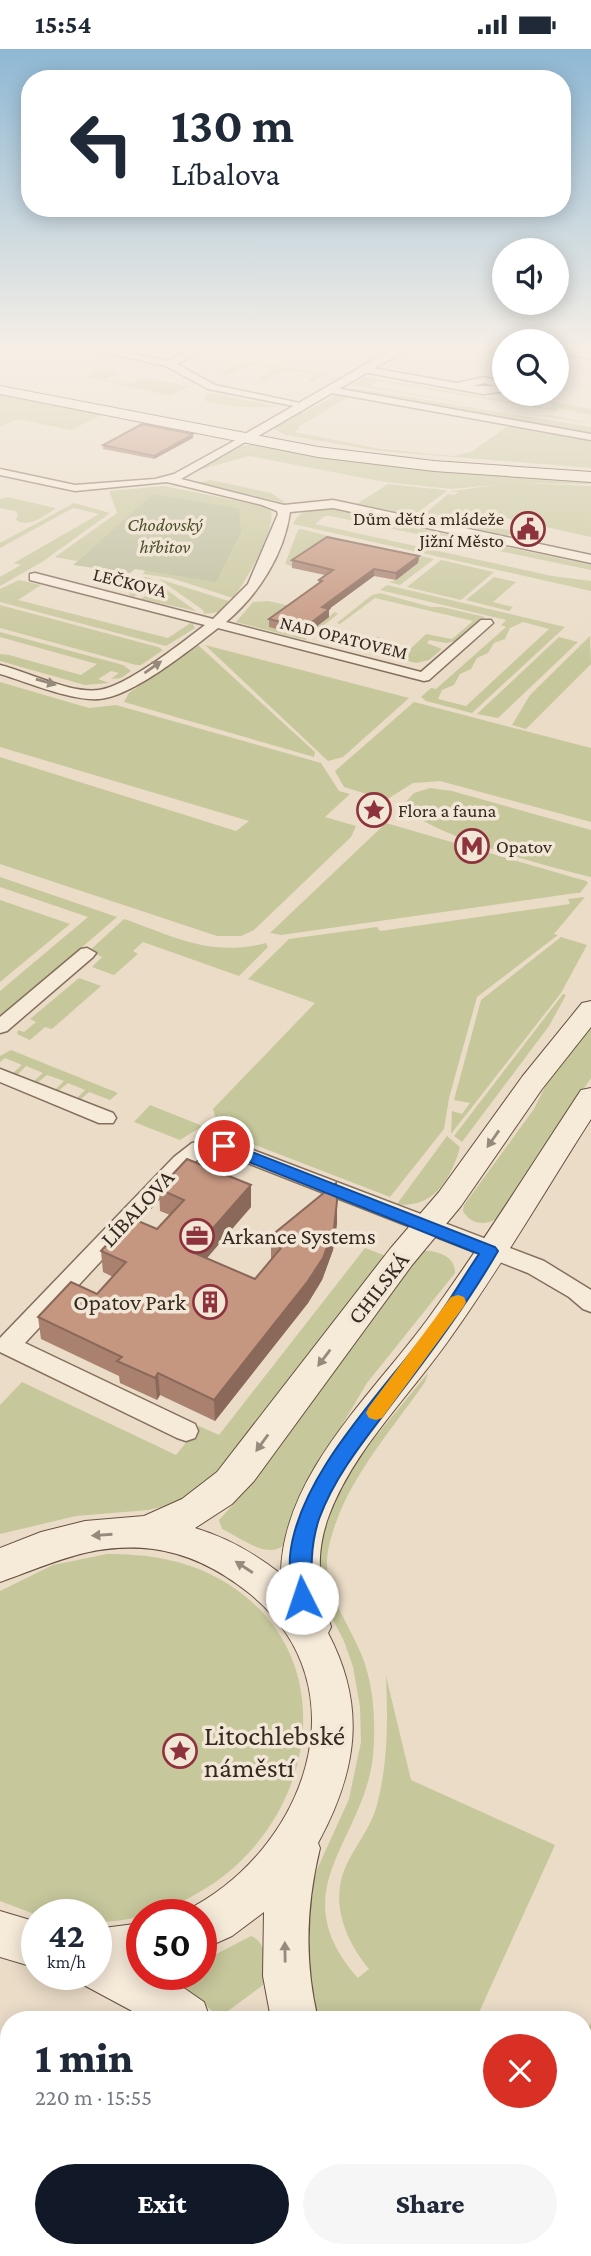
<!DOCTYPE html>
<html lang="en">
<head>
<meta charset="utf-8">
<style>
	body { margin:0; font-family:"Crimson Pro",serif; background:#f6f6f7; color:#1f2937; height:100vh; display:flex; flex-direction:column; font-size:26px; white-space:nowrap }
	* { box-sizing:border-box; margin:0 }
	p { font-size:23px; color:#747a83 }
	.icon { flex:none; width:38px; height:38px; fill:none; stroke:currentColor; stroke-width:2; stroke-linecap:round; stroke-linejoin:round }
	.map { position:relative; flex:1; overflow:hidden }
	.drawer { position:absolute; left:0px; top:1962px; width:592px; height:247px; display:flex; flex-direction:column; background:#fff; border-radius:28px 28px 0 0; box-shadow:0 4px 18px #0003 }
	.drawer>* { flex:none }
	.hud { position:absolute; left:21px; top:21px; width:550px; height:147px; border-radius:28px; box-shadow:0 4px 18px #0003; background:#fff; color:#1f2937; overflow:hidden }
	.buttons { position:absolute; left:492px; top:189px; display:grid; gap:14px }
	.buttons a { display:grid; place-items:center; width:77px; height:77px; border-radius:50%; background:#fff; box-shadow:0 4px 18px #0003; font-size:35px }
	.speed { position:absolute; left:21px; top:1850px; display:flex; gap:14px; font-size:35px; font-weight:700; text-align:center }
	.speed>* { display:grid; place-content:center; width:91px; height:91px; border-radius:50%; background:#fff; box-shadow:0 4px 18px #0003; line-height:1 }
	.speed small { font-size:18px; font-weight:400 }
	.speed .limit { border:10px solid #d22; background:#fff; color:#111 }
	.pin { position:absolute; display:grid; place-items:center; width:60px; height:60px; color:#fff; margin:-30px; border:4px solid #fff; border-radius:50%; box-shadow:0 2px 7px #0007 }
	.me { position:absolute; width:77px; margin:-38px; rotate:356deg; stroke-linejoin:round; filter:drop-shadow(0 0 5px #0008) }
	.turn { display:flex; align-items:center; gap:24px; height:147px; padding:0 35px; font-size:32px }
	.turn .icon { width:91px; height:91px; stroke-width:2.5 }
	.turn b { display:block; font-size:49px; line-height:60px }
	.round { display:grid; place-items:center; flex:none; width:74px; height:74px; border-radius:37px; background:#f6f6f7 }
	.summary { display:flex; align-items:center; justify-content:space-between; height:119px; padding:0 35px }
	h1 { font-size:42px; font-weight:800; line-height:52px }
	.cta { display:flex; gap:14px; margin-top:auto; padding:14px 35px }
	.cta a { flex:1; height:80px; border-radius:42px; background:#111827; color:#fff; font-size:28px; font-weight:800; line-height:80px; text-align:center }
	.cta a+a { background:#f6f6f7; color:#1f2937 }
	.status { display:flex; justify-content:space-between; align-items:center; height:49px; padding:0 35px; background:#fff; direction:ltr }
	.status svg { height:19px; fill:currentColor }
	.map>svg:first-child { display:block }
	.green { fill:#c7c79c; fill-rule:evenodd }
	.cemetery { fill:#bcbd9a }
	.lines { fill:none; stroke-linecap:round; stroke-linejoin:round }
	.minor-casing { stroke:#846f5e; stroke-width:3 }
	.tertiary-casing { stroke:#846f5e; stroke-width:3 }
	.secondary-casing { stroke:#665041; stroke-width:2 }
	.minor { fill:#f6ead9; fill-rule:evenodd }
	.tertiary { fill:#f6ead9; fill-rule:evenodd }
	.secondary { fill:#f6ead9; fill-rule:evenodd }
	.wall { fill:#a9816e }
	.shaded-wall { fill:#8a695a }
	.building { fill:#c59680; stroke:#8a695a; stroke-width:2 }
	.oneway { fill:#968a7c }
	.route { fill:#1a73e8; stroke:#114b97; stroke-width:2 }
	.slow { fill:#f59e0b }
	.labels { text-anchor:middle; stroke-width:7; stroke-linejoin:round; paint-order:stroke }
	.far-poi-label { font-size:19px; fill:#362920; stroke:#f2e7d6; text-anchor:start }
	.far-park-label { font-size:19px; font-style:italic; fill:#4a5029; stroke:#f2e7d6 }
	.far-street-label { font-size:19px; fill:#362920; stroke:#f2e7d6 }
	.street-label { font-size:23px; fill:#362920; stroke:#f2e7d6 }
	.poi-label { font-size:23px; fill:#362920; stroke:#f2e7d6; text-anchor:start }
	.near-poi-label { font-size:28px; fill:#362920; stroke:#f2e7d6; text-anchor:start }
</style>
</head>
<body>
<div class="status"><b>15:54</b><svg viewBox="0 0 49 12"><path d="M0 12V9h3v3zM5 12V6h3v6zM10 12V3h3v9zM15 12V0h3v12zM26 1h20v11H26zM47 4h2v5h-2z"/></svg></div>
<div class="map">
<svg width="591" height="2207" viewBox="0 0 591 2207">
	<rect width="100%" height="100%" fill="#eadcc7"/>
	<!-- green -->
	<g class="green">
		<path d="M244 312 326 325 312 333 308 331 316 326C305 323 294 321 283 323 272 325 269 333 257 331L274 320 251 316 229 326 220 325Z"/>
		<path d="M98 320 117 324 107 331 128 335 142 329 191 337 171 347 82 327 95 325 90 324Z"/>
		<path d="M365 328 548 359 553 356 549 355 554 353 591 360V366L559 360 556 362 378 332 370 337 538 367 551 366 591 375 351 336Z"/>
		<path d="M353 339 591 378V385L348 342Z"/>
		<path d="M0 343 102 366 71 381 17 370 0 378Z"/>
		<path d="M206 344H211L279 358H237L204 352Z"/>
		<path d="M340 346 347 349 298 378 300 379 294 383 380 400 454 407 471 403 506 378H518L591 390V419L380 402 285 386 273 379 299 363 304 364 334 347Z"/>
		<path d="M255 395 591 430V435L522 434 591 437V488L492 466 482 469 486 470 479 476 516 482 507 487 469 478 472 475 460 477 421 468 448 445 454 446 458 443H451L452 442 495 436 452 440 385 433 249 407 195 422 242 397Z"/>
		<path d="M211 431 271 444 286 454 196 434Z"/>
		<path d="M388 435 445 441 447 442 414 466 357 455Z"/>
		<path d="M164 437 262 457 271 462C276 480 245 534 233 549L171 529 143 525 145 522 124 472 77 512 55 508 117 464 109 442Z"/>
		<path d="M8 448 55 459V460C43 468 29 479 16 471L18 465 15 462 0 459V450Z"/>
		<path d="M74 454 110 464 42 513 0 537V528L21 516 14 514 99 465 73 459 0 499V494Z"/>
		<path d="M336 460 371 467 369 469 591 516V521L330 467H325L315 475 552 527 591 532V542L293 475C301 457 319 459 336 460Z"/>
		<path d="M301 480 391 503 398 502 434 510 400 536 389 533 396 531 417 515 294 518 285 515 298 481Z"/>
		<path d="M441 511 494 523 461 551 407 538Z"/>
		<path d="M143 528 150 529 196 562 141 550 147 546 140 544 133 548 130 546 128 542Z"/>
		<path d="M494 528 516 533 493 553 513 558 509 562 466 551Z"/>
		<path d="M159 530 229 552 219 563 204 565 203 561Z"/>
		<path d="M19 531 41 536 18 551 168 589 192 573 195 579 166 597 0 553V540Z"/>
		<path d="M387 536 565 578 472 664 426 652 421 648 431 639 436 640 506 578 501 576 506 571 380 541ZM523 573 549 580 466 657 438 650 442 641 454 636 460 625 471 620 477 609 488 604 494 594 505 590 510 579Z"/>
		<path d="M380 544 431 558H442L485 568 467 584H463L456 592 446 594 429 591 427 594 442 600 429 611 416 614 348 596 347 594 362 597 372 588H380L371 598 406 604 426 585 452 590 473 572 375 549 340 575 337 574 372 546Z"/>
		<path d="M268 552 296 558 304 587 335 563 338 565 305 591 236 573 253 553Z"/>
		<path d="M0 556 158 598 163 601 141 616H136L0 579Z"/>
		<path d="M0 583 123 616 131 622 121 629 111 630 119 624 111 622 98 630 109 634 85 636 0 612V605L9 606 81 626 97 615 0 588Z"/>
		<path d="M590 587 591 615 526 680 512 676 530 646Z"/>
		<path d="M559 588 578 593 498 669 477 665Z"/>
		<path d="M198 596 315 703 314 708 124 653 129 644Z"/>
		<path d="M205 596 409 649 343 708 328 712Z"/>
		<path d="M0 633 89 659 116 656 321 714 339 742 350 745 325 768 356 777 351 788 254 881 241 887H217L0 815V708L236 782 249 772 0 698Z"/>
		<path d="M414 653 591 699V773L440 732 413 734 386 751 344 738 335 722Z"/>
		<path d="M430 739 452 742 591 781V828C550 818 426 786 403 756L414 744Z"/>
		<path d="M386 774 586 832 588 834 580 844H576L281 886 270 884Z"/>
		<path d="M0 828 117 868 0 969V942L88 868 0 838Z"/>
		<path d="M585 848 554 885 558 886 477 948 449 1049 444 1080 390 1148 219 1082 213 1060 315 954 248 930 289 890 377 878 380 882 570 855 568 850Z"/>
		<path d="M0 851 70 875 0 933Z"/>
		<path d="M124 870C176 888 209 908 266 894L268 898 239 927 143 893 133 902 138 905 114 926 92 918 102 908 89 902Z"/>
		<path d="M561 888 587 896 561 944 451 1085 452 1062 462 1065 470 1054 454 1051 481 951Z"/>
		<path d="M79 929 101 937 52 980 45 978 30 991 17 985 18 981 24 983 36 973 30 970Z"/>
		<path d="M563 945 566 946 549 977 462 1093 454 1087Z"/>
		<path d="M591 971V1029L496 1170C484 1177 470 1175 463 1162L464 1156 534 1060 552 1024Z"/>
		<path d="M11 1001 118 1044 110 1051 89 1043 80 1051 76 1050 85 1041 68 1034 58 1042 55 1041 64 1032 47 1026 37 1034 34 1032 43 1024 26 1017 17 1026 13 1024 22 1016 5 1009 0 1013V1007Z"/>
		<path d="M150 1056 200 1076 201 1078 180 1091 134 1073Z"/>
		<path d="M447 1087 460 1098C452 1128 433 1161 397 1155Z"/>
		<path d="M365 1199 386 1207 224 1420 178 1454 148 1461 76 1467 0 1485V1356L22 1333 176 1406 199 1377 219 1386Z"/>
		<path d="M423 1202C438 1201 456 1208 455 1224L367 1334 302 1443 284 1496C267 1511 240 1488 222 1480L219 1471 253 1434 373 1262Z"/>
		<path d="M428 1324 425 1333C389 1385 340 1438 328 1502 321 1539 349 1574 362 1607 374 1637 376 1675 373 1707 364 1793 280 1841 358 1929L369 1920C346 1892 330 1855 345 1819 354 1798 371 1779 377 1756 388 1714 388 1671 386 1627L411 1731 555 1796 476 1970H315L303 1898 314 1827 349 1750 361 1693 360 1658 353 1618 344 1592 325 1556 316 1514 329 1457 362 1404Z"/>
		<path d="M107 1505C142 1505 177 1509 210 1525 355 1596 318 1786 187 1850 158 1864 128 1873 96 1873V1866H37L0 1852V1542L53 1516Z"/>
		<path d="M251 1887C270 1895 264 1919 263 1936L220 1968 182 1938 180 1933 181 1925H201V1913Z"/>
		<path d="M591 1973V2045L583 2040V1992Z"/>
		<path d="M591 2136V2207H475L483 2200H583V2140Z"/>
	</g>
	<!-- cemetery -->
	<path class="cemetery" d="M153 445 239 460 241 483 216 533 135 520 130 524 73 516Z"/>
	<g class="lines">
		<!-- minor casing -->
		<g class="minor-casing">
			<g id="minor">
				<path d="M97 302H119L168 312 188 302H201L177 315 215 336 309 356 304 359 208 340 166 317Z"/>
				<path d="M557 302 591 304V310Z"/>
				<path d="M366 318 457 334 484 328 504 333V339L500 343 483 345 363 323V319ZM484 334 495 337H472Z"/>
				<path d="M330 338 591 385V391L326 343 325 341Z"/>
				<path d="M243 387 248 390 247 392 181 430 284 456 333 451 591 506V514L333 459 290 463C284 506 258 546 226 573L421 623 481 571H491L493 574 429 631 424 632 218 579C191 600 132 648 99 650 70 652 28 633 0 625V616C28 623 71 645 99 641 126 638 183 593 205 576L30 531V525L35 524 213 570 248 535 278 465 277 462 262 456 167 433 75 442 0 426V420L75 436 155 430 174 425Z"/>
				<path d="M87 899 96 904 93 908 7 982 0 984V968L81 900Z"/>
				<path d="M0 1020 113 1064 116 1069 113 1074H99L0 1033Z"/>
				<path d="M224 1090 544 1212 591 1241V1263L583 1260 569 1248 528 1224 222 1104 204 1106 188 1118 25 1294 195 1375 198 1382 195 1389 186 1392 177 1389 0 1303V1289L174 1108 192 1094Z"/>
				<path d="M591 2082V2118L583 2122V2086Z"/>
			</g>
		</g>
		<!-- tertiary casing -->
		<g class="tertiary-casing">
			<path id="tertiary" d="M389 302H404L248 393H238L236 390Z"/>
		</g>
		<!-- secondary casing -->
		<g class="secondary-casing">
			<g id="secondary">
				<path d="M0 337 318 398 434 412 591 423V433L434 422 318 408 0 345Z"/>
				<path d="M591 952V978L542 1040 461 1157 412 1216 254 1432 232 1455 195 1479C228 1489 254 1504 281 1525 282 1425 376 1342 430 1267 483 1194 531 1117 581 1041L591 1039V1070C545 1142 502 1216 453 1285 412 1345 353 1400 328 1469 314 1510 320 1538 331 1578L328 1584C367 1658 357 1722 318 1794L320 1799C306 1857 304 1912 318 1970H271L263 1927 264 1863 232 1887 201 1901V1866H183L185 1862C304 1803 367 1639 249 1544 220 1521 190 1505 153 1500 92 1493 55 1514 0 1533V1499L41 1483 85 1472 144 1467 182 1450 217 1423 390 1200 439 1143 522 1028 582 954Z"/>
				<path d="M0 1862 37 1873V1919L0 1908Z"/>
				<path d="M142 1874V1925H160L168 1928 204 1953 210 1970H147L80 1934 76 1925H96V1880Z"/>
				<path d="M299 2200H352L355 2207H302Z"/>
				<path d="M373 2200H426L429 2207H376Z"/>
			</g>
		</g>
		<!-- minor -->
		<use href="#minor" class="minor"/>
		<!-- tertiary -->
		<use href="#tertiary" class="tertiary"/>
		<!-- secondary -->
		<use href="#secondary" class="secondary"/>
	</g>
	<!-- wall -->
	<g class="wall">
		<path d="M193 389 154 410 103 400V396Z"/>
		<path d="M419 507 418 514 396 531 374 527 329 560V568L304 587 269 578V570L319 534V531L325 526 292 519V511Z"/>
		<path d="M159 1140 251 1158 207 1209 255 1230 272 1209H271V1187L337 1152V1174L333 1201 322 1231 308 1254 215 1372 160 1346 157 1351 120 1334 119 1327 41 1290 38 1268 97 1245 113 1228 103 1223 101 1202 157 1180 170 1166 160 1162Z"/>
	</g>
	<!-- shaded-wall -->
	<g class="shaded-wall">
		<path d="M193 385V389L154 410V407Z"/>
		<path d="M419 507 418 514 396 531V524Z"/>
		<path d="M374 520V527L329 560V568L304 587V579L322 558Z"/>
		<path d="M251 1136V1158L193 1225 192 1203Z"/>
		<path d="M337 1152V1174L333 1201 322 1231 308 1254 215 1372 214 1351Z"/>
		<path d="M158 1324 160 1346 157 1351 155 1329Z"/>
	</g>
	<!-- building -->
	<g class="building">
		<path d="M142 375 193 385 154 407 103 396Z"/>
		<path d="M327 488 419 507 396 524 374 520 322 558 329 560 304 579 269 570 322 532 319 531 333 521 292 511Z"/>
		<path d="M187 1110 251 1136 192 1203 255 1230 286 1193 271 1187 336 1134 337 1152 334 1179 323 1209 308 1232 214 1351 158 1324 155 1329 117 1312 122 1308 38 1268 71 1233 97 1245 126 1213 101 1202 131 1169 157 1180 184 1151 159 1140Z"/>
	</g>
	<!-- one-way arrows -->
	<defs><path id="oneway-solid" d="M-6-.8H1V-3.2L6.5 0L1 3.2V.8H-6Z" transform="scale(1.75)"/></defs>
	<g class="oneway">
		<use href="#oneway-solid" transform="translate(153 618) rotate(-35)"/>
		<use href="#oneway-solid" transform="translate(46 633) rotate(16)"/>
		<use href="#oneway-solid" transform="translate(493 1090) rotate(125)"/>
		<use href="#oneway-solid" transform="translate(324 1309) rotate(127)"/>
		<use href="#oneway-solid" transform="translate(262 1394) rotate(126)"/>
		<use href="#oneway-solid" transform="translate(102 1486) rotate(176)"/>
		<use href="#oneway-solid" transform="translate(244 1518) rotate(-147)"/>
		<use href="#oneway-solid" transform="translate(285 1903) rotate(-91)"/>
	</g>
	<!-- sky -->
	<linearGradient id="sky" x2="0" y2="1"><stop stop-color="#8eb8d4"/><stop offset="0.49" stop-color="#f6efe6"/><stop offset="1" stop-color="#f6efe6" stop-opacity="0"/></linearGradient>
	<rect width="591" height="611" fill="url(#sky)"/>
	<!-- route -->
	<path class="route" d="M224 1092 495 1198 498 1202C469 1252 435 1298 400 1344 371 1383 336 1423 319 1470 310 1497 311 1522 313 1549L310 1556 302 1558 295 1556 292 1549C291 1536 289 1520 290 1507 298 1424 388 1338 435 1272 451 1250 464 1227 479 1205L219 1101 216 1097 219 1094Z"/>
	<!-- slow -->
	<path class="slow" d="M458 1246 464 1248 466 1253 464 1257 382 1369 376 1371 369 1369 366 1364 369 1358 451 1248Z"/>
	<!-- icons -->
	<defs>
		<g id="civic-ring" transform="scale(1.75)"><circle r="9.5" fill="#f2e7d6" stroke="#8e333d" stroke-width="1.5"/><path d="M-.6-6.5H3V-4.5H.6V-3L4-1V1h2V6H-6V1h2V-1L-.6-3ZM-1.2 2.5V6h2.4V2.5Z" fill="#8e333d"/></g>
		<g id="sight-ring" transform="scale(1.75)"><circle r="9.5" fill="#f2e7d6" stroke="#8e333d" stroke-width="1.5"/><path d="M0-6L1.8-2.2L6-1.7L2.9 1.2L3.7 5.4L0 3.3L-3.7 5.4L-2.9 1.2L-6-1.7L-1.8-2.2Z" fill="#8e333d"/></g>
		<g id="metro-ring" transform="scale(1.75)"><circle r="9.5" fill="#f2e7d6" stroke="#8e333d" stroke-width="1.5"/><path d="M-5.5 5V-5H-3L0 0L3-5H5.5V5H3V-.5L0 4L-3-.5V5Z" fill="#8e333d"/></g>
		<g id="office-ring" transform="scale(1.75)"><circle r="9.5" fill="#f2e7d6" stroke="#8e333d" stroke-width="1.5"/><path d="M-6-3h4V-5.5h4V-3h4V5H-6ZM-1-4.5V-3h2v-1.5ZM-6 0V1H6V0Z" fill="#8e333d"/></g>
		<g id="building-ring" transform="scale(1.75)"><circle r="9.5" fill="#f2e7d6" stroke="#8e333d" stroke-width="1.5"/><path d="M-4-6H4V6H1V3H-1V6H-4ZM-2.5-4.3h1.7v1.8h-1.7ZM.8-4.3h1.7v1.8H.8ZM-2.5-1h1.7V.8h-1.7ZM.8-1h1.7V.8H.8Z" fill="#8e333d"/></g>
	</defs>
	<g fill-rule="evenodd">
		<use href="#civic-ring" x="528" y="480"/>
		<use href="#sight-ring" x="374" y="761"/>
		<use href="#metro-ring" x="472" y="797"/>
		<use href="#office-ring" x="197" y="1187"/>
		<use href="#building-ring" x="210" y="1253"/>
		<use href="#sight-ring" x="180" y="1702"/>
	</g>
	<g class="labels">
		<!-- far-poi labels -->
		<g class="far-poi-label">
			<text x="504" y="476" text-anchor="end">Dům dětí a mládeže<tspan x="504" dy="22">Jižní Město</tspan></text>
			<text x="398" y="768">Flora a fauna</text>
			<text x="496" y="804">Opatov</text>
		</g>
		<!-- far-park labels -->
		<g class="far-park-label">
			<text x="165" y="482">Chodovský<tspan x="165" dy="22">hřbitov</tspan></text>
		</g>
		<!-- far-street labels -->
		<g class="far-street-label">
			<text transform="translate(130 533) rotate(14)" y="7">LEČKOVA</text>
			<text transform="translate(344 588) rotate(14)" y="7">NAD OPATOVEM</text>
		</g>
		<!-- street labels -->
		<g class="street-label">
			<text transform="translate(137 1159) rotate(-47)" y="8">LÍBALOVA</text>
			<text transform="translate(378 1239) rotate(-52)" y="8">CHILSKÁ</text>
		</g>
		<!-- poi labels -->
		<g class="poi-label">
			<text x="222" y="1195">Arkance Systems</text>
			<text x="186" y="1261" text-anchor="end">Opatov Park</text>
		</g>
		<!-- near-poi labels -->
		<g class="near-poi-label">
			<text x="204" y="1696">Litochlebské<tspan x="204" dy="32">náměstí</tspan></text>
		</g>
	</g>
</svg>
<div class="buttons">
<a><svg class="icon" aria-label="sound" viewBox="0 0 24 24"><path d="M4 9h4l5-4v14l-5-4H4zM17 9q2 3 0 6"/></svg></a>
<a><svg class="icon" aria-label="search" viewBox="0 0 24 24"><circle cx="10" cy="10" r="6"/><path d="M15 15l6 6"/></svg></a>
</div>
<div class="speed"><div>42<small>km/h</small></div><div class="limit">50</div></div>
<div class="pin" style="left:224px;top:1097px;background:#d93025"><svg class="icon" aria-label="arrive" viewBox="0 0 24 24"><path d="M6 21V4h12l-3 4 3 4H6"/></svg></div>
<svg class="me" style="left:302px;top:1549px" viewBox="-20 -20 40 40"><circle r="19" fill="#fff"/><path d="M0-13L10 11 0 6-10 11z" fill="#1a73e8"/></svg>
<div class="hud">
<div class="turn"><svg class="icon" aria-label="left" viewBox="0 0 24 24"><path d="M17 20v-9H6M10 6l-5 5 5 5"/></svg><div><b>130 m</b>Líbalova</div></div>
</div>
<section class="drawer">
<div class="summary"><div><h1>1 min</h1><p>220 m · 15:55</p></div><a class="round" style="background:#d93025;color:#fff"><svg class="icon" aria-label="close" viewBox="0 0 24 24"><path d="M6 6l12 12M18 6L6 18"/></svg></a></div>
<div class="cta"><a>Exit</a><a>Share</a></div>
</section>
</div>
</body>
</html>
